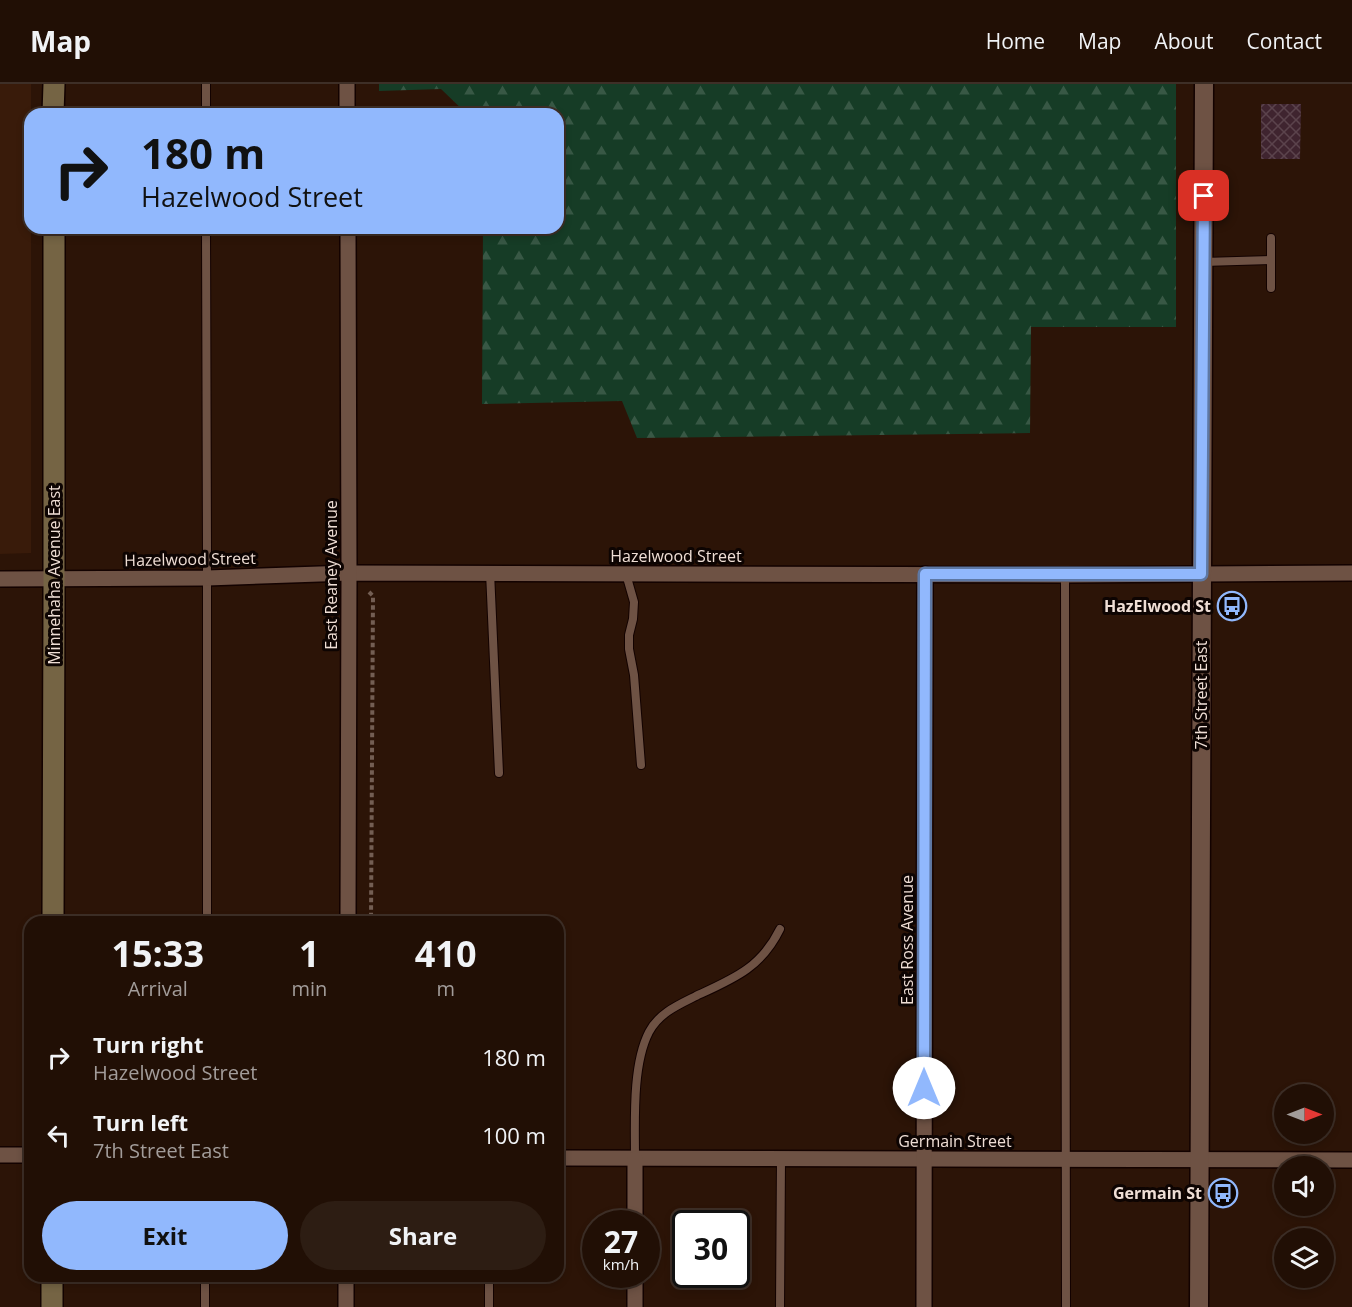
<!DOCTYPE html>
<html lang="en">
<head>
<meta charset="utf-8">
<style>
	body { margin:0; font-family:"Open Sans",sans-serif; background:#2d1d13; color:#f1f3f6; height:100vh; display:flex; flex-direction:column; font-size:22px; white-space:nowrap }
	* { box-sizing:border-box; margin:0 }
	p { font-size:20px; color:#a29c9a }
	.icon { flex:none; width:33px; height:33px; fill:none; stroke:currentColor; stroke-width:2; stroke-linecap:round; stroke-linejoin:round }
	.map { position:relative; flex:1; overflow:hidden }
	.sheet { position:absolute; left:24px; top:832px; width:540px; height:366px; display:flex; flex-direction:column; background:#210f05; border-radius:18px; box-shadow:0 3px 9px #0003,0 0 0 2px #3e2f27 }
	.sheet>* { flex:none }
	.guide { position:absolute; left:24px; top:24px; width:540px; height:126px; border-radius:18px; box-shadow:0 3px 9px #0003,0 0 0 2px #3e2f27; background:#91b8fd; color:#111; overflow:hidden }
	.needle { width:39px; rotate:90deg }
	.controls { position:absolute; left:1274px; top:1000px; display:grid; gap:12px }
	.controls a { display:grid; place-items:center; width:60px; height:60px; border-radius:50%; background:#210f05; box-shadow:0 3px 9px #0003,0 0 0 2px #3e2f27; font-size:30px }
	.speed { position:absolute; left:582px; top:1126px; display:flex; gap:12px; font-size:30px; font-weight:700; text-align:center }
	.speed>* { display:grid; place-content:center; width:78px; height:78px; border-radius:50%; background:#210f05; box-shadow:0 3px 9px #0003,0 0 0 2px #3e2f27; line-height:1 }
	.speed small { font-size:15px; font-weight:400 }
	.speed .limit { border:3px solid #111; border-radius:9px; background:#fff; color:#111 }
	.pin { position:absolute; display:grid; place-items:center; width:51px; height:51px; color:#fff; margin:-26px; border-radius:12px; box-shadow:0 3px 9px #0006 }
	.me { position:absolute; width:66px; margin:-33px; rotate:0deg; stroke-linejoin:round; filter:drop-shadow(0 0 4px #0008) }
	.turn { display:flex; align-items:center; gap:21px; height:126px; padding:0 18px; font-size:27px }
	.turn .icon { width:78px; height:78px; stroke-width:2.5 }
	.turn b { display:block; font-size:42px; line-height:51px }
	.eta { display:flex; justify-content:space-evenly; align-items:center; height:102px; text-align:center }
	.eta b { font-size:36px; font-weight:700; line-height:42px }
	.button { display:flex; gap:12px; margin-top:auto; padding:12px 18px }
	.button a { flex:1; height:69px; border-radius:36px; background:#91b8fd; color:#111; font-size:24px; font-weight:700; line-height:69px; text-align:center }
	.button a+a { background:#2d1d13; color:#f1f3f6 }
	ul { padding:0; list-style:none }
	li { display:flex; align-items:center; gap:18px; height:78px; padding:0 18px }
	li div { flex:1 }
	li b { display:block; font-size:22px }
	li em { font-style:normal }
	header { display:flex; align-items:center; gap:36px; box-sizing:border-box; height:84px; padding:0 30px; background:#210f05; border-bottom:2px solid #3e2f27 }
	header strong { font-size:28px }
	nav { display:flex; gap:33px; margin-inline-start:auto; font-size:21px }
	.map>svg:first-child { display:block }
	.built { fill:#391b0a }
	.forest { fill:url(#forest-firs) }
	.building { fill:url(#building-cross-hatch) }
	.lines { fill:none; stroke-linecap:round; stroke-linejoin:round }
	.service-casing { stroke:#130200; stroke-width:10 }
	.minor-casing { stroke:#130200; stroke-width:18 }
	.tertiary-casing { stroke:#130200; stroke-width:21 }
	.secondary-casing { stroke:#130200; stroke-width:24 }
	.path { stroke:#735e53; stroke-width:4; stroke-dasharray:4.5 3; stroke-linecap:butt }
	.service { stroke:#6e5244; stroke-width:8 }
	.minor { stroke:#6e5244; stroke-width:15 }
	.tertiary { stroke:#6e5244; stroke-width:18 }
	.secondary { stroke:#756444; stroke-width:21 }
	.route-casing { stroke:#5e78a4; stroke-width:15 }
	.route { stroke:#91b8fd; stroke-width:10 }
	.labels { text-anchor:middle; stroke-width:6; stroke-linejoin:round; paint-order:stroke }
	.street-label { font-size:16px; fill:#efded5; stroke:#0d0402 }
	.poi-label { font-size:16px; font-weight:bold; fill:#efded5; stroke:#0d0402; text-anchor:end }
</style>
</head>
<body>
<header>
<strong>Map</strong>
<nav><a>Home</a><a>Map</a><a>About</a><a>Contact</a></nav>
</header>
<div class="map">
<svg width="1352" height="1223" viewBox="0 0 1352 1223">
	<defs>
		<pattern id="forest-firs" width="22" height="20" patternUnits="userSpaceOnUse" patternTransform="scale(1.5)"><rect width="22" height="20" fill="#163c26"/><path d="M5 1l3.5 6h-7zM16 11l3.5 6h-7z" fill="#385845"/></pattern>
		<pattern id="building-cross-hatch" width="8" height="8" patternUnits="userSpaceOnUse" patternTransform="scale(1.5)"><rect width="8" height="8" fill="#3f242f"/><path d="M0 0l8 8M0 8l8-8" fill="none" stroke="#5b434c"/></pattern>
	</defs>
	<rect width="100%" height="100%" fill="#2c1407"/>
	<!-- built -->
	<path class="built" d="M0 0H31V469L0 470Z"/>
	<!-- forest -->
	<path class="forest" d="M379 0H1176V243H1031L1030 349 637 354 622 317 482 320 483 144H558V30H467L441 5 379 7Z"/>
	<!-- building -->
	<path class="building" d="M1261 20H1301L1300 75H1261Z"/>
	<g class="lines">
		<!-- service casing -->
		<g class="service-casing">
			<g id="service">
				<path d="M206 30V0"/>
				<path d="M206 144 207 471V838"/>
				<path d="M1203 178 1271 176"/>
				<path d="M1271 204V154"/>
				<path d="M490 488 499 689"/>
				<path d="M626 490 634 518 633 535 629 551V565L634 591 641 681"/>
				<path d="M1065 491 1066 1223"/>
				<path d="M635 1075C635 1037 632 981 649 948 659 929 678 921 696 912 733 895 761 884 780 845"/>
				<path d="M205 1223V1192"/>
				<path d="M489 1223V1192"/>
				<path d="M780 1223 781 1075"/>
			</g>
		</g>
		<!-- minor casing -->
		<g class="minor-casing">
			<g id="minor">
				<path d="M347 30V0"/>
				<path d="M0 495 207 494 349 489 1065 491 1352 489"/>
				<path d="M348 838 349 489 348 144"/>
				<path d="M0 1071H30"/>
				<path d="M558 1074 1352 1076"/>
				<path d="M635 1140V1075"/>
				<path d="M346 1223V1192"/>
				<path d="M635 1223V1191"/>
				<path d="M924 1223 925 490"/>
			</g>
		</g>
		<!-- tertiary casing -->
		<g class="tertiary-casing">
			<path id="tertiary" d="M1199 1223 1204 0"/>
		</g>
		<!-- secondary casing -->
		<g class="secondary-casing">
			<g id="secondary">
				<path d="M53 30 54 0"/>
				<path d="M53 838 54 515V144"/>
				<path d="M52 1223V1192"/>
			</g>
		</g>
		<!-- path -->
		<path class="path" d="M369 508 373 512 371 838"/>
		<!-- service -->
		<use href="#service" class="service"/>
		<!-- minor -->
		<use href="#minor" class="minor"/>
		<!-- tertiary -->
		<use href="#tertiary" class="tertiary"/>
		<!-- secondary -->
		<use href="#secondary" class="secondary"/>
	</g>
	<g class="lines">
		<!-- route casing -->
		<g class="route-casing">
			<path id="route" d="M924 1004 925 490H1201L1204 112"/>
		</g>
		<!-- route -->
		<use href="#route" class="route"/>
	</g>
	<!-- icons -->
	<defs>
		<g id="bus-ring" transform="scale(1.5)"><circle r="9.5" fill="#0d0402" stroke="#91b8fd" stroke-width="1.5"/><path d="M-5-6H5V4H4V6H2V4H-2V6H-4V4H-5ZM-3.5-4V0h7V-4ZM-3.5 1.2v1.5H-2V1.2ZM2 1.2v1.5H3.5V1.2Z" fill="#91b8fd"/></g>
	</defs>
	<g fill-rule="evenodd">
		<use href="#bus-ring" x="1232" y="522"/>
		<use href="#bus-ring" x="1223" y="1109"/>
	</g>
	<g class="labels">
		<!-- street labels -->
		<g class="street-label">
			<text x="676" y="478">Hazelwood Street</text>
			<text transform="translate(190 475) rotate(-1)" y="6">Hazelwood Street</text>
			<text transform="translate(54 491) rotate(-90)" y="6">Minnehaha Avenue East</text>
			<text transform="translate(331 491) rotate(-90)" y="6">East Reaney Avenue</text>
			<text transform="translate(1201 611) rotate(-90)" y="6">7th Street East</text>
			<text transform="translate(907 856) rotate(-90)" y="6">East Ross Avenue</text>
			<text x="955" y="1063">Germain Street</text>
		</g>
		<!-- poi labels -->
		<g class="poi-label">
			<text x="1211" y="528">HazElwood St</text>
			<text x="1202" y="1115">Germain St</text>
		</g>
	</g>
</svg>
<div class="controls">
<a><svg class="needle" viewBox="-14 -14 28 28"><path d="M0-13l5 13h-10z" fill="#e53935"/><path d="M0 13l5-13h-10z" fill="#a29c9a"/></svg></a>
<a><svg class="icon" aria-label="sound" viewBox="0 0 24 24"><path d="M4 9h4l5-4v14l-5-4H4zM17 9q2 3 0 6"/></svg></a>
<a><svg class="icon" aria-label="layers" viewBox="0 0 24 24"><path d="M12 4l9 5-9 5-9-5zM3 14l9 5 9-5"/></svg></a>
</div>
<div class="speed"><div>27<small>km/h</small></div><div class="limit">30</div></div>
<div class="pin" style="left:1204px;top:112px;background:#d93025"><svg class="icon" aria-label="arrive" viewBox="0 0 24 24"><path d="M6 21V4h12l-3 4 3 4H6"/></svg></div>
<svg class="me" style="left:924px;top:1004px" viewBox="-20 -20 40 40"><circle r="19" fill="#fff"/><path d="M0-13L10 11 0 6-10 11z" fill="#91b8fd"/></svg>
<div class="guide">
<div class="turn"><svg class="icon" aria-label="right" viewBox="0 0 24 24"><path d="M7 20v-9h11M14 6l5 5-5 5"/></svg><div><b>180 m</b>Hazelwood Street</div></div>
</div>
<section class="sheet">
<div class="eta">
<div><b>15:33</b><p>Arrival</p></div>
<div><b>1</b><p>min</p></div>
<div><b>410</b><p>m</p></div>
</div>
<ul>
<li><svg class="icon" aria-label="right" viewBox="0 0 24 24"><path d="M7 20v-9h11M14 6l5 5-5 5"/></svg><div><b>Turn right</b><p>Hazelwood Street</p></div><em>180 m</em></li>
<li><svg class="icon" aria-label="left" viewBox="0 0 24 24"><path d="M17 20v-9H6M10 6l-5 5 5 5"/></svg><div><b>Turn left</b><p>7th Street East</p></div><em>100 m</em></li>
</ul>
<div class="button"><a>Exit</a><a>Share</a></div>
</section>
</div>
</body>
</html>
